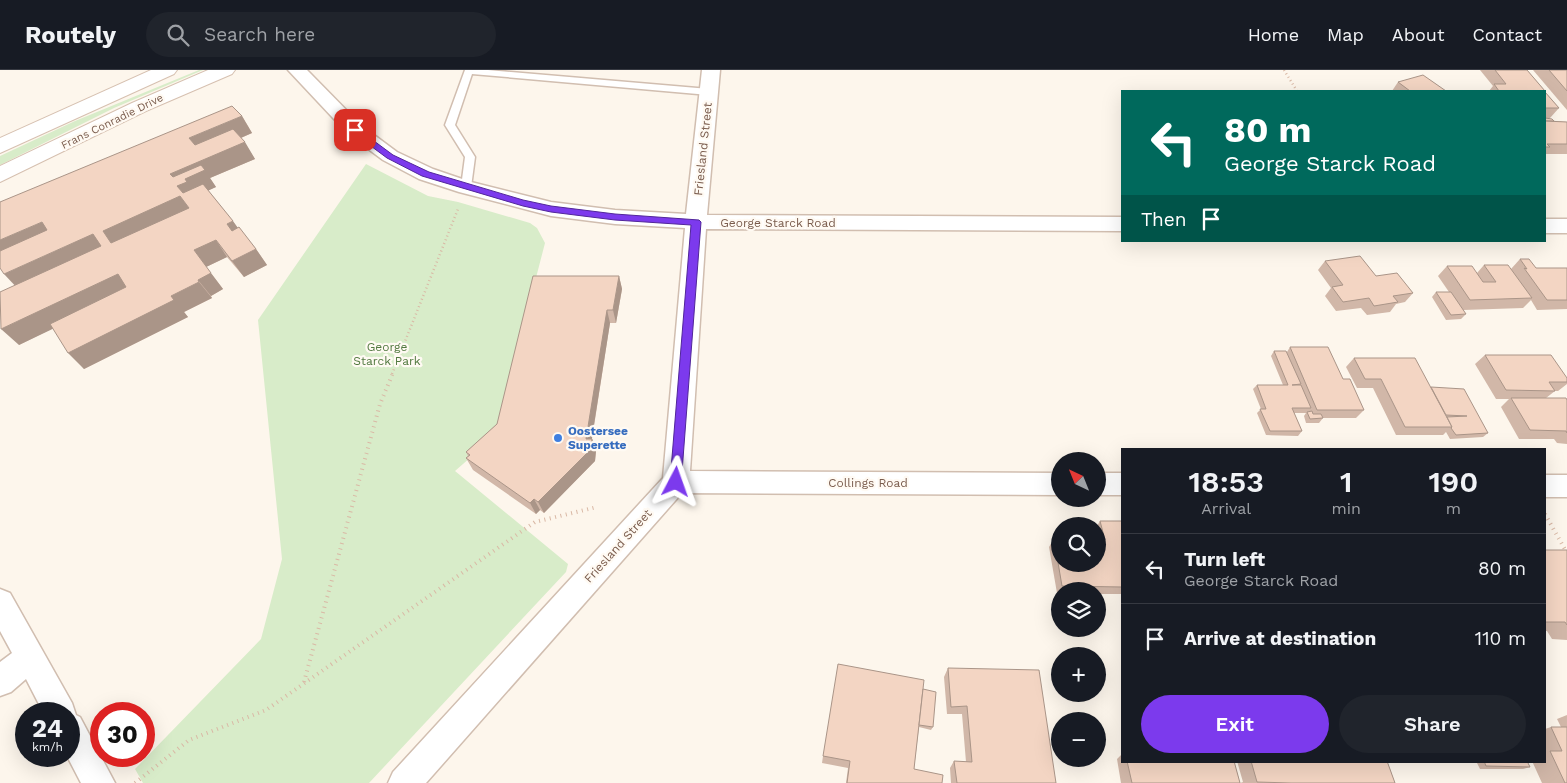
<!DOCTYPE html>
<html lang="en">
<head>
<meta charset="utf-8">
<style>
	body { margin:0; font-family:"Work Sans",sans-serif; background:#20242c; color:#f1f3f6; height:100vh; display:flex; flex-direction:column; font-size:19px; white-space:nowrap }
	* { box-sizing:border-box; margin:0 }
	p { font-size:16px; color:#9ea1a6 }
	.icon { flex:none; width:28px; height:28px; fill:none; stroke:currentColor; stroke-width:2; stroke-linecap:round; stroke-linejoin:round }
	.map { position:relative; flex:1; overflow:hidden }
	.sheet { position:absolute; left:1121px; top:378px; width:425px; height:315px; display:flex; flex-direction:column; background:#171b24; border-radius:0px; box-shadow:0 5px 20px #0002 }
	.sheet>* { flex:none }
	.guide { position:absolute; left:1121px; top:20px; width:425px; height:152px; border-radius:0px; box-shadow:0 5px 20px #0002; background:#00695c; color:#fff; overflow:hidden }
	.needle { width:32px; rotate:317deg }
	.tools { position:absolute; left:1051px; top:382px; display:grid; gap:10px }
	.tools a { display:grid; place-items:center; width:55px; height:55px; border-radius:50%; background:#171b24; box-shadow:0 5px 20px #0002; font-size:25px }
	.speed { position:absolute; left:15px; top:632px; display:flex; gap:10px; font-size:25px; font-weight:700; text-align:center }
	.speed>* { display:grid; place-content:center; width:65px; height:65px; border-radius:50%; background:#171b24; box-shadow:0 5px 20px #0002; line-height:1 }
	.speed small { font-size:12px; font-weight:400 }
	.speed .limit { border:8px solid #d22; background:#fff; color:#111 }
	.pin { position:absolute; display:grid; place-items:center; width:42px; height:42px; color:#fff; margin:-21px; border-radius:10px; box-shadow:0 2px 8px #0006 }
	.me { position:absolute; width:55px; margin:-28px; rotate:4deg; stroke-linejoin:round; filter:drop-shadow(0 0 4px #0008) }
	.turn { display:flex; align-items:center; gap:18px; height:105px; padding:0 20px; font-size:22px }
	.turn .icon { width:65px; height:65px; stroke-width:2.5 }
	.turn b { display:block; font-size:35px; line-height:42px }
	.then { display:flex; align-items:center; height:48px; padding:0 20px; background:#0003; gap:10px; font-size:19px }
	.eta { display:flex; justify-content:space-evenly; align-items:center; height:85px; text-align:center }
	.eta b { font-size:30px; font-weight:600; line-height:35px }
	.cta { display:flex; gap:10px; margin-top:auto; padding:10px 20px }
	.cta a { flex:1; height:58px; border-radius:30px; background:#7c3aed; color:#fff; font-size:20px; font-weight:600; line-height:58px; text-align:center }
	.cta a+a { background:#20242c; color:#f1f3f6 }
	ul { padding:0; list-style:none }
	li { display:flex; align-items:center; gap:15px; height:70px; padding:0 20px; border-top:1px solid #363941 }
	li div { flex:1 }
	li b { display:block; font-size:19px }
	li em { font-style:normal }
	header { display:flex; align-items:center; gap:30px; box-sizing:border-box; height:70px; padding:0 25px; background:#171b24; border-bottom:1px solid #363941 }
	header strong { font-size:24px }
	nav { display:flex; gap:28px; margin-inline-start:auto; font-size:18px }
	.search { width:350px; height:45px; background:#20242c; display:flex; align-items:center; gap:12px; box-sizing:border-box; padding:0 18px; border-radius:28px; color:#9ea1a6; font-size:19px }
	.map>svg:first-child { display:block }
	.green { fill:#d8ecc9 }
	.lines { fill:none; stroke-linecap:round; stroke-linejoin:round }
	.lane-casing { stroke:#d1beb0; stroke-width:3 }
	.street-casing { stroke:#d1beb0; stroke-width:3 }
	.secondary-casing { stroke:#d6c0b0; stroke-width:2 }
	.path-far1 { stroke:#d9b8a5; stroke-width:2.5; stroke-dasharray:1 3; stroke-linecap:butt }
	.path { stroke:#d9b8a5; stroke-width:4; stroke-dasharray:1 4.5; stroke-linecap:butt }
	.lane { fill:#fff; fill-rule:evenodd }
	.street { fill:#fff; fill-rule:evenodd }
	.secondary { fill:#fff; fill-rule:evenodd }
	.wall { fill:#d1b7a8 }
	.shaded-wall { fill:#aa9588 }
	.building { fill:#f3d5c3; stroke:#aa9588; fill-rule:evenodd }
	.route { fill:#7c3aed; stroke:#51269a }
	.shop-dot { fill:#3f7fe0; stroke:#fffaf3; stroke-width:2 }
	.labels { text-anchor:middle; stroke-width:4.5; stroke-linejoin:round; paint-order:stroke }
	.far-street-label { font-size:11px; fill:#7a5c4d; stroke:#fffaf3 }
	.street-label { font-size:12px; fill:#7a5c4d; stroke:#fffaf3 }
	.park-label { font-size:12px; fill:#537a41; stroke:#fffaf3 }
	.shop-label { font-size:12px; font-weight:bold; fill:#366cbe; stroke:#fffaf3; text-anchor:start }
</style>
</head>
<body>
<header>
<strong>Routely</strong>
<div class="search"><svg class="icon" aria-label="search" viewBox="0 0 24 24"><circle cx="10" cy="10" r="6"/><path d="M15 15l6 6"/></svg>Search here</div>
<nav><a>Home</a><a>Map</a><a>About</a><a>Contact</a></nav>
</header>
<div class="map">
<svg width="1567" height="713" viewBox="0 0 1567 713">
	<rect width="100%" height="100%" fill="#fdf6ec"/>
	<!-- green -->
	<g class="green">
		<path d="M199 0H203L114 38 0 95V86L75 51Z"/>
		<path d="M366 94 428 126 458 132 530 153 537 158 545 173 495 366 455 401 568 494 566 502 369 713H143L135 699 261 569 282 489 258 250Z"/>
	</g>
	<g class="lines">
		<!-- lane casing -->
		<g class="lane-casing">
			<path id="lane" d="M465 0H488L709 19 714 22 709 25 472 4 455 55 475 87 471 117 466 120 461 117 465 87 445 55Z"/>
		</g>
		<!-- street casing -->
		<g class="street-casing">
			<g id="street">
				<path d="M288 0H307L362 56 397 82 433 99 471 112 551 132 615 140 686 144 702 0H720L707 145 1122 147V161L706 159 690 401 1060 403V425L682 423 426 713H388L393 702 663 408 685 158 615 154 551 146 459 122 419 109 383 90 348 64Z"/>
				<rect x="1545" y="149" width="22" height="14"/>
				<rect x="1098" y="403" width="24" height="22"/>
				<rect x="1545" y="405" width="22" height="22"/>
				<path d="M0 519 10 523 72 633 76 645 80 647 115 713H81L67 686H69V644H44L26 609 11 622 0 626V592L12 583 0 561Z"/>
			</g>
		</g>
		<!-- secondary casing -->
		<g class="secondary-casing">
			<g id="secondary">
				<path d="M151 0H177L174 4 0 83V68Z"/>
				<path d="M208 0H235L232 4 146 41 0 112V96L132 33Z"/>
			</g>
		</g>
		<!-- path-far1 -->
		<g class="path-far1">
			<path d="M1284 0 1297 21"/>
			<path d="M392 304 458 139"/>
		</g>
		<!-- path -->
		<g class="path">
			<path d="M1545 444 1567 483"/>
			<path d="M304 612 380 334 393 303"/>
			<path d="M135 713 189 670 266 640 535 452 597 437"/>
		</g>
		<!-- lane -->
		<use href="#lane" class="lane"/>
		<!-- street -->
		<use href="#street" class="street"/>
		<!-- secondary -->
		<use href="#secondary" class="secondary"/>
	</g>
	<!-- wall -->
	<g class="wall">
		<path d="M1480 0H1527L1545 21H1489L1493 16Z"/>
		<path d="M1533 0H1567V40Z"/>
		<path d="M1398 12 1446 21H1392Z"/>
		<path d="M1545 22 1559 38 1550 48H1545Z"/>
		<path d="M242 46 252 63 241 68 255 89 210 108 216 117 208 120 238 158 256 179 267 195 244 207 227 187 206 197 223 219 211 226 212 228 184 242 188 247 84 299 53 258 19 275 15 215Z"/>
		<path d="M1545 48 1555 51 1567 52V84H1545Z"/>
		<path d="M1520 189 1536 198H1567V239L1537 240 1531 230 1523 238 1463 240 1466 244 1461 249 1446 250 1432 227 1436 222H1449L1438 206 1447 196 1477 203 1484 195 1511 199Z"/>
		<path d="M1325 191 1376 206 1413 223 1405 232 1396 234 1390 242 1367 245 1361 238 1336 241 1325 226 1331 218 1318 200Z"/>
		<path d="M619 206 622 219 616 253H610L592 369 596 381 595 391 544 443 540 440 536 444 473 400 466 388 468 386 466 382 497 354Z"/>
		<path d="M1290 277 1343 309 1364 340 1356 348H1323L1319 353H1306L1304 346 1306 343H1294L1302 361 1298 366 1266 365 1257 343 1261 339 1253 319 1257 315H1283L1271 286 1274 281 1287 282Z"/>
		<path d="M1485 285 1567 308V314L1558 321H1555L1546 328 1567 330V374L1557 373 1554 369H1519L1501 337 1509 329H1496L1475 294Z"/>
		<path d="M1354 288 1431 317 1488 363 1483 367 1450 369 1446 362 1443 365H1396L1373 318H1357L1346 297Z"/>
		<path d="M1100 451H1122V524H1098V521H1060V532L1059 523H1057L1049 477 1054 469 1098 470V456H1097Z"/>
		<path d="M1545 480 1567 481V570L1552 569 1547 561H1545Z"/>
		<path d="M948 598 1056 713H951L950 698 954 691 966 692 962 644H947L944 607Z"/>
		<path d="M923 619 933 657 931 660 919 657 914 699 942 713H846L848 698 822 693 823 686Z"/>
		<path d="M1567 645V713H1542L1532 691H1545V659L1551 657H1561L1557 649Z"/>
		<path d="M1122 684V691H1234L1240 713H1121L1117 689Z"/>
		<path d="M1237 691H1387L1395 713H1240L1243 712Z"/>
		<path d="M1476 691H1527L1530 697 1523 699H1480Z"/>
	</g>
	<!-- shaded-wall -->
	<g class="shaded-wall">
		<path d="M242 46 252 63 201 85 189 68Z"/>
		<path d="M245 72 255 89 210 108 216 117 197 126 189 133 177 116 170 104Z"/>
		<path d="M180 126 193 143 111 173 103 161Z"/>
		<path d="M233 151 244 167 238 171 227 154Z"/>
		<path d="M42 152 58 169 0 194V170Z"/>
		<path d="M93 164 107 181 20 221 4 204Z"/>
		<path d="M216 170 227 187 206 197 194 180Z"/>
		<path d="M256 179 267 195 244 207 232 191Z"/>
		<path d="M211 203 223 219 211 226 198 210Z"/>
		<path d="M118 204 132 221 19 275 1 259Z"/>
		<path d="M619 206 622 219 616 253 613 240Z"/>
		<path d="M199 212 212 228 184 242 188 247 84 299 68 283 171 226Z"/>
		<path d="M607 240 610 253 590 380 592 369 596 381 595 391 544 443 538 432Z"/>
		<path d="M534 429 540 440 536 444 530 433Z"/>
	</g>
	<!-- building -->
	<g class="building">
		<path d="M1495 0H1527L1545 21H1499L1494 14H1506Z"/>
		<path d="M1549 0H1567V21Z"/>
		<path d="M1423 5 1446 21H1410L1398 12Z"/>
		<path d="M1545 22 1559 38H1545Z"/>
		<path d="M232 36 242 46 189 68 195 75 233 59 245 72 170 104 173 107 201 95 205 100 185 109 187 112 177 116 183 123 203 114 233 151 227 154 232 161 239 157 256 179 232 191 216 170 194 180 211 203 198 210 199 212 171 226 174 230 68 283 50 254 126 217 118 204 1 259 0 222 101 176 93 164 4 204 0 198V181L47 160 42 152 0 170V132ZM180 126 189 138 111 173 103 161Z"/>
		<path d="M1545 48 1552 49 1554 51H1545Z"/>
		<path d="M1545 51 1567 52V74H1547L1550 77H1545Z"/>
		<path d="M1360 186 1376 206 1397 203 1413 223 1393 226 1398 232 1374 236 1369 228 1343 232 1332 217 1343 215 1325 191Z"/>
		<path d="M1520 189H1529L1536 198H1567V230H1547L1524 198 1527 199Z"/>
		<path d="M1484 195H1508L1532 228 1470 230 1447 196H1472L1483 212H1496Z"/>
		<path d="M533 206H619L613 240H607L586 369H592L591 379 538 432 534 429 530 433 466 388 470 385 466 382 497 354Z"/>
		<path d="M1436 222H1451L1466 244 1451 245Z"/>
		<path d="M1290 277H1328L1343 309H1350L1364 340H1317Z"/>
		<path d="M1274 281H1286L1301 314 1292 315H1301L1311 338H1292L1302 361H1270L1260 339H1266L1257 315H1288Z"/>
		<path d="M1485 285H1551L1567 308V312H1549L1555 321 1506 320Z"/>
		<path d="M1354 288H1415L1452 357H1405L1381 309H1365Z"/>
		<path d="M1431 317 1464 319 1488 363 1456 365 1451 358 1452 357 1447 347 1467 346 1446 345Z"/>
		<path d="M1511 328H1566L1567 330V363L1566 361 1530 360Z"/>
		<path d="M1312 341 1313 344H1321L1323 348 1310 349 1307 342Z"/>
		<path d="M1100 451H1122V517L1062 516 1054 469H1060V494H1098V470H1105Z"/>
		<path d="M1545 480H1567V555L1565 552H1545Z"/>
		<path d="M1061 520 1085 521H1061Z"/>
		<path d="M838 594 924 610 914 699 943 705 942 713H847L850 691 823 686Z"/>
		<path d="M948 598 1039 600 1056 713H957L954 691 972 692 967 636 951 637Z"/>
		<path d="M923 619 936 622 933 657 919 655Z"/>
		<path d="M1551 657H1567V713H1565L1550 681H1562Z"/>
		<path d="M1127 691H1234L1240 713H1132Z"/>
		<path d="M1251 691H1387L1395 713H1291L1257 712Z"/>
		<path d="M1484 691H1527L1530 697 1486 696Z"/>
	</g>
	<!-- route -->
	<path class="route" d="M355 57 393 85 429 102 523 130 551 136 615 144 699 150 701 152 681 415H672L670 412 691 155 615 150 551 142 523 136 422 106 387 88 352 62 351 60Z"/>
	<!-- markers -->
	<circle class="shop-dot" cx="558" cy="368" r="5"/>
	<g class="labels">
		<!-- far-street labels -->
		<g class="far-street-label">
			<text transform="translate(112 51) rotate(-26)" y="4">Frans Conradie Drive</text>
		</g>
		<!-- street labels -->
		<g class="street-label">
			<text transform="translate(703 79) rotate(-84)" y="4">Friesland Street</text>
			<text x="778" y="157">George Starck Road</text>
			<text x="868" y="417">Collings Road</text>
			<text transform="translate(618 476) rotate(-48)" y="4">Friesland Street</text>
		</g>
		<!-- park labels -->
		<g class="park-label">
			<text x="387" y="281">George<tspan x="387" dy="14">Starck Park</tspan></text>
		</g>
		<!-- shop labels -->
		<g class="shop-label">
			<text x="568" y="365">Oostersee<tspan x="568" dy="14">Superette</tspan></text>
		</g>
	</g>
</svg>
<div class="tools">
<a><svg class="needle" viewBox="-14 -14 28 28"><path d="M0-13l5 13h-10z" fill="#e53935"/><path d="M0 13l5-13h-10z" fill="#9ea1a6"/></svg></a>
<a><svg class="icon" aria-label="search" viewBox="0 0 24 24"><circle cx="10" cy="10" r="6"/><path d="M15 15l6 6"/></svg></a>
<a><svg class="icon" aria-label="layers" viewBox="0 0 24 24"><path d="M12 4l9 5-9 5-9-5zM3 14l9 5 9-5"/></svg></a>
<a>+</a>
<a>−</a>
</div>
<div class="speed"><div>24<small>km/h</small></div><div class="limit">30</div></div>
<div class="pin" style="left:355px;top:60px;background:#d93025"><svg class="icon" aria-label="arrive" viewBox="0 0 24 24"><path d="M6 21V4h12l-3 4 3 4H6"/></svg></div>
<svg class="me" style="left:676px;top:412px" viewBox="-20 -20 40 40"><path d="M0-17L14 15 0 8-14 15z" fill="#7c3aed" stroke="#fff" stroke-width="4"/></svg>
<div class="guide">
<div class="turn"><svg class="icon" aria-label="left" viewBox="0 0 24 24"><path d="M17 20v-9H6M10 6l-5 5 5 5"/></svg><div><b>80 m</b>George Starck Road</div></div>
<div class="then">Then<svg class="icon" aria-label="arrive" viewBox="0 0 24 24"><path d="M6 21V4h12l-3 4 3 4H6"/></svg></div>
</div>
<section class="sheet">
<div class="eta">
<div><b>18:53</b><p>Arrival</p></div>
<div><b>1</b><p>min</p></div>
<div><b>190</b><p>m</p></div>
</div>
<ul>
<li><svg class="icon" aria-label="left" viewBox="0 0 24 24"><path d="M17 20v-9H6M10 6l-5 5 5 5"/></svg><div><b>Turn left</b><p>George Starck Road</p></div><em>80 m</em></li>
<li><svg class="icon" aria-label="arrive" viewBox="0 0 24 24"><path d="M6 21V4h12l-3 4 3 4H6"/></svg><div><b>Arrive at destination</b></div><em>110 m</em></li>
</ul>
<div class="cta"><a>Exit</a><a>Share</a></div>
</section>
</div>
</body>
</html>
